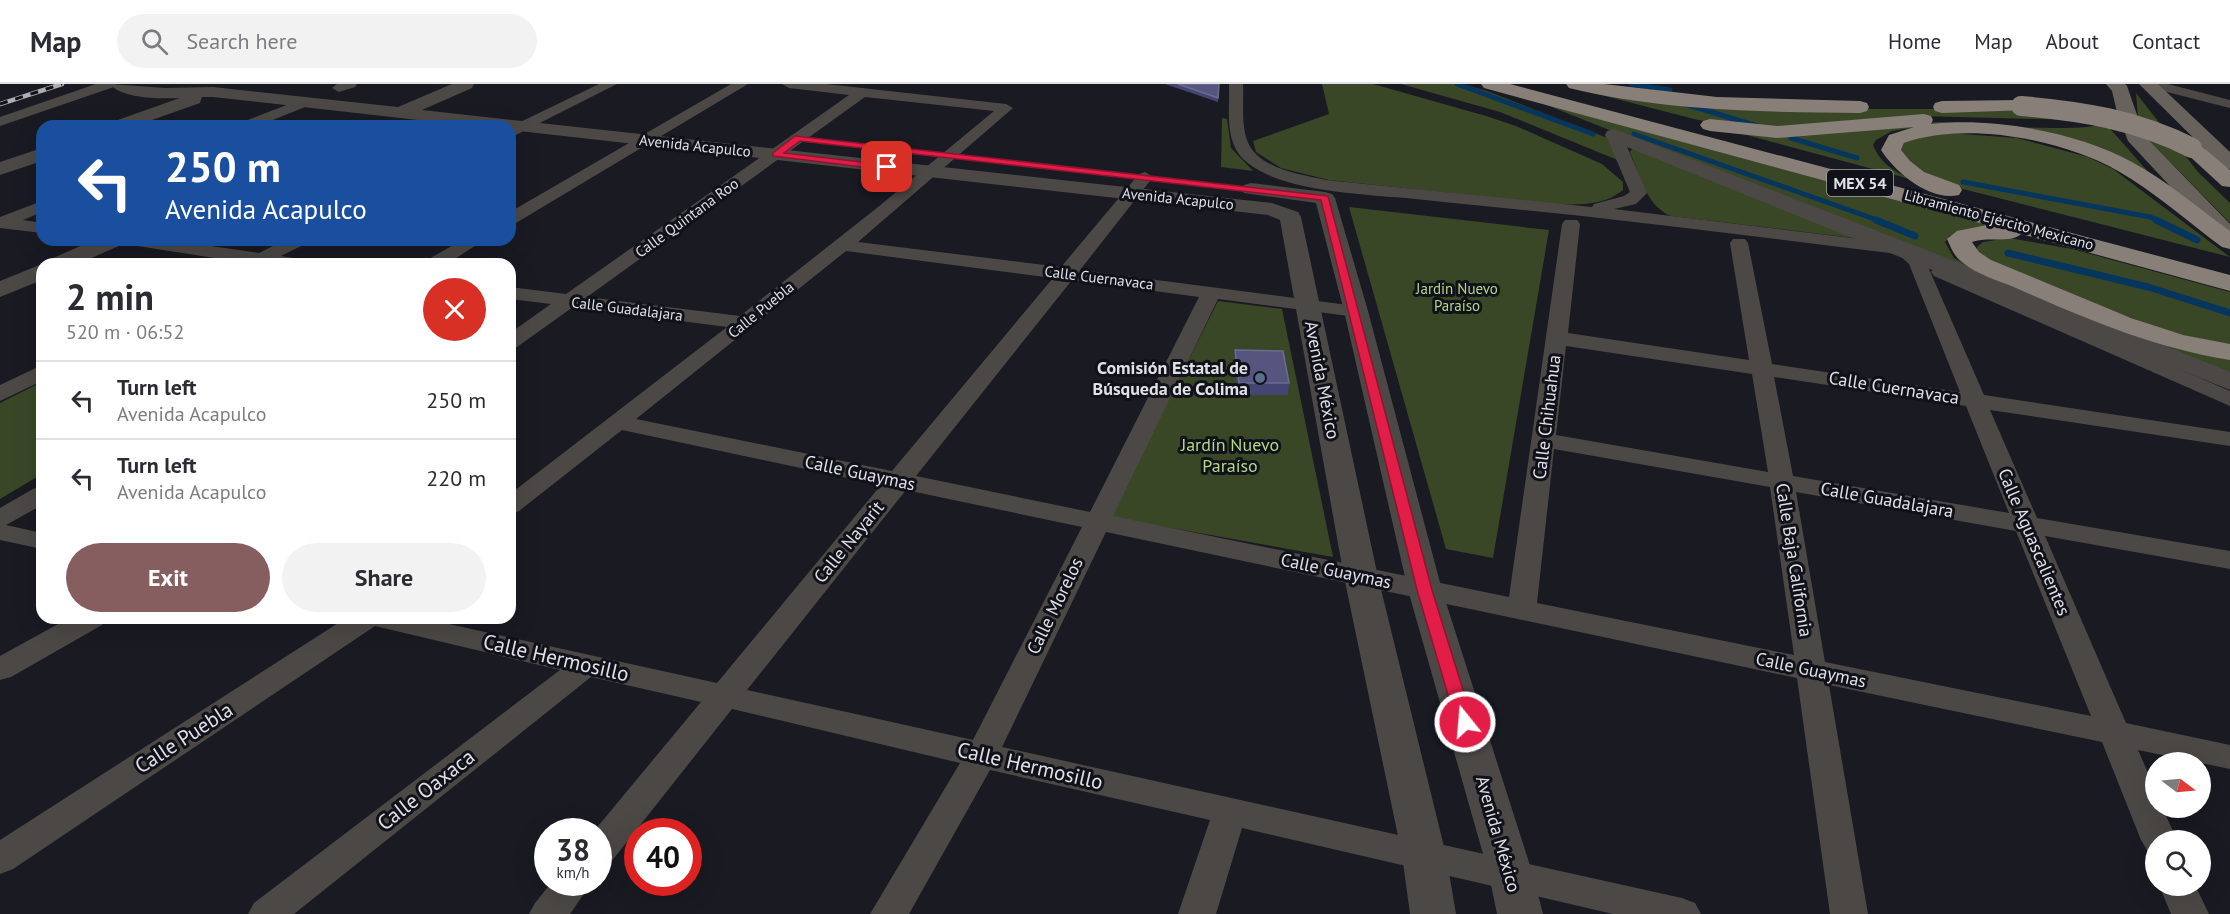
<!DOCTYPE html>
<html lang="en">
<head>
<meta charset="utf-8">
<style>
	body { margin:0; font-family:"PT Sans",sans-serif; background:#f2f2f3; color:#2b2b33; height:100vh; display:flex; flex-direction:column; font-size:22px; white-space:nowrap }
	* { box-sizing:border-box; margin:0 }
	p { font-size:20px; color:#7c7c81 }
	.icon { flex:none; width:33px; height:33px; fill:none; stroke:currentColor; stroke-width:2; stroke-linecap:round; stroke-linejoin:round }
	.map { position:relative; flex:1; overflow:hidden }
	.details { position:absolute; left:36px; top:174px; width:480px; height:366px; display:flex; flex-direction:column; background:#fff; border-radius:18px; box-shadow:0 6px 24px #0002 }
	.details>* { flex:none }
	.hud { position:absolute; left:36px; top:36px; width:480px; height:126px; border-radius:18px; box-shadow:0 6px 24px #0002; background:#1a4fa0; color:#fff; overflow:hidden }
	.needle { width:39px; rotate:106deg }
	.tools { position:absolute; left:2145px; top:668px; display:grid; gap:12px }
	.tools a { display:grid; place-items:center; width:66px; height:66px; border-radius:50%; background:#fff; box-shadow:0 6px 24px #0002; font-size:30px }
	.speed { position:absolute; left:534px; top:734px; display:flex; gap:12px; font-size:30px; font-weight:700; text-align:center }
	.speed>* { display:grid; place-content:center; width:78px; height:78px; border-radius:50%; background:#fff; box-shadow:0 6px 24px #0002; line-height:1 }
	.speed small { font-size:15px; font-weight:400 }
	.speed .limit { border:9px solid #d22; background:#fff; color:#111 }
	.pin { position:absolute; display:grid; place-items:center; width:51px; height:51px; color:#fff; margin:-26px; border-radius:12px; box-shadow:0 3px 9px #0006 }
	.me { position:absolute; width:66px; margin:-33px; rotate:343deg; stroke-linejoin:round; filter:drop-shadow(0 0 4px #0008) }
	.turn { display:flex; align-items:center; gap:21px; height:126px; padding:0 30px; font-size:27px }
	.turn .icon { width:78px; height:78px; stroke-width:2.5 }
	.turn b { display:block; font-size:42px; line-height:51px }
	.round { display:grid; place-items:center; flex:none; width:63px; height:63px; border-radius:32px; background:#f2f2f3 }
	.summary { display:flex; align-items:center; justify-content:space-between; height:102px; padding:0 30px }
	h1 { font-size:36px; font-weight:800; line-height:45px }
	.primary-button { display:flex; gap:12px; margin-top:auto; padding:12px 30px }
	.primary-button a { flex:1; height:69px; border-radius:36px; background:#865e5f; color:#fff; font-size:24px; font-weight:800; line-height:69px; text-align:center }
	.primary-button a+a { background:#f2f2f3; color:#2b2b33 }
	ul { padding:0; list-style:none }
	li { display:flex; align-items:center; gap:18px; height:78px; padding:0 30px; border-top:2px solid #e1e1e2 }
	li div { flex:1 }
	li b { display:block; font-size:22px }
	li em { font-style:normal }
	header { display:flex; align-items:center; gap:36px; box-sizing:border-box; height:84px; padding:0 30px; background:#fff; border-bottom:2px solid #e1e1e2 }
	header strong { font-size:28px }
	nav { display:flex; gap:33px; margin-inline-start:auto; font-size:21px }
	.search { width:420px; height:54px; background:#f2f2f3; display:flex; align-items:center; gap:15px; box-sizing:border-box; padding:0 21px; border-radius:33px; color:#7c7c81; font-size:22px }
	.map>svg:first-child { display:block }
	.green { fill:#3a4727 }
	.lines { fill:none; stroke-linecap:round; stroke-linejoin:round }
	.stream-far1 { stroke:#06365d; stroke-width:5 }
	.stream { stroke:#06365d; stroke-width:7 }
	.minor { fill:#4c4845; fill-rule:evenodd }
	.tertiary { fill:#4c4845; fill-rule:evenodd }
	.secondary { fill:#68625d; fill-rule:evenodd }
	.trunk { fill:#887f78; fill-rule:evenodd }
	.rail-casing { stroke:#aeaeb4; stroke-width:4.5 }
	.rail { stroke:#101119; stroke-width:3; stroke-dasharray:8; stroke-linecap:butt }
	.trunk-bridge { stroke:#887f78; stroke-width:20 }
	.wall { fill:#454574 }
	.building { fill:#555580; stroke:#6b6b90; stroke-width:1.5 }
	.route { fill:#e11d48; stroke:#92132f; stroke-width:1.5 }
	.service-dot { fill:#5c6f8a; stroke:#101119; stroke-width:2 }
	.labels { text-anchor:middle; stroke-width:6; stroke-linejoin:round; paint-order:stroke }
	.far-street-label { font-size:15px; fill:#e0e0e6; stroke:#101119 }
	.far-park-label { font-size:15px; fill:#b5d885; stroke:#101119 }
	.shield { fill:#101119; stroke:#a2a2a8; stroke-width:1.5 }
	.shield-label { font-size:16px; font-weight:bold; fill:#e0e0e6 }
	.poi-label { font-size:18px; font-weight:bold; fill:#e0e0e6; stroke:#101119; text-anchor:end }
	.street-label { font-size:18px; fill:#e0e0e6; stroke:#101119 }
	.park-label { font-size:18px; fill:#b5d885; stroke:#101119 }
	.near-street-label { font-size:21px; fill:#e0e0e6; stroke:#101119 }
</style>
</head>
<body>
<header>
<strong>Map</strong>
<div class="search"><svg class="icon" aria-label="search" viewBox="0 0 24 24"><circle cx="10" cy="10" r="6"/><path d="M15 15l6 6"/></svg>Search here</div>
<nav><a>Home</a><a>Map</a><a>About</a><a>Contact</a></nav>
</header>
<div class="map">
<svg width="2230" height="830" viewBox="0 0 2230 830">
	<rect width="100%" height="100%" fill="#191a22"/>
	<!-- green -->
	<g class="green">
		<path d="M1322 0H1373L1486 32 1516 42 1602 80 1623 98V106C1604 122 1577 121 1554 120L1329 96 1281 84 1256 68 1253 57 1329 30Z"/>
		<path d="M1401 0H1462L1487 7 1610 55 1620 77 1500 28Z"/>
		<path d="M1574 4 1827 25H2014L2078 36 1919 32 1809 44 1728 41 1698 36Z"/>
		<path d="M2136 9 2198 88 2230 119V139L2149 56 2138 34Z"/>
		<path d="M1534 16 2014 145 1950 152 1945 158 1954 174 1979 187 2230 274V293Z"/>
		<path d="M1222 34 1227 35 1231 64 1253 87 1221 83Z"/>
		<path d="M1941 38C1973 40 2082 50 2105 39L2159 100 2058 55 1923 42 1892 47 1876 56 1873 61C1880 79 1893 86 1910 95L1739 49Z"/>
		<path d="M1948 49 2017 54 2088 73 2113 85 2230 173 1955 103C1934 94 1913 88 1900 68L1905 58 1921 52Z"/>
		<path d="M1632 65 1640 66 1854 154 1671 132C1646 122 1640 91 1630 68Z"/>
		<path d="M1349 123 1549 146 1493 474 1446 465Z"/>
		<path d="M2009 154 2072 165 2230 208V261L2172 249 2013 190 1977 169V163L1983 158Z"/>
		<path d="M1218 217 1282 225 1333 473 1110 433Z"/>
		<path d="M42 298V390L0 415V319Z"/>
	</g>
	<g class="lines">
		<!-- stream-far1 -->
		<g class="stream-far1">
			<path d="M1457 0 1593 50"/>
			<path d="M1631 0 1670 6"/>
			<path d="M1685 20 1757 42"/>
			<path d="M1634 50 1880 137"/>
			<path d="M1791 54 1857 74"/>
			<path d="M1963 98 2150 133 2159 137"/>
		</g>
		<!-- stream -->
		<g class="stream">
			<path d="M1876 136 1915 152"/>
			<path d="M2156 136 2197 156"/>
			<path d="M2008 169 2148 203 2230 229"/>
		</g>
		<!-- minor -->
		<g class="minor">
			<path d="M96 0H116L114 3 0 42V33Z"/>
			<path d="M337 0H357L355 3 339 8 332 4Z"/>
			<path d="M599 0H617L510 54V43Z"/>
			<path d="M731 0H748L516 139 510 140V128Z"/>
			<path d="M782 0H826L1006 20 1013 24 858 158 1061 183 1139 90 1145 88 1153 93 1080 186 1363 223 1366 227 1363 231 1356 233 1218 215 1113 432 1509 513 1562 140 1565 136H1577L1580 140 1568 249 1749 276 1730 159 1733 155H1745L1748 159 1772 280 1960 308 1909 180 1898 170C1793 157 1688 144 1582 132 1527 126 1471 121 1416 115 1368 110 1288 109 1249 80 1223 61 1230 28 1229 0H1243C1244 18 1241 38 1247 56 1257 85 1300 90 1326 96L1592 123 1594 120 1624 112 1630 108 1606 51 1614 46 1622 51 1647 109 1636 120 1614 125 1909 161 1926 178 1984 311 2230 348V362L1990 326 2037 434 2230 467V485L2045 452 2126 639 2230 661V685L2138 666 2156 707V723H2162L2177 756H2156V769L2147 766 2141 756 2102 658 1829 601 1868 830H1830L1797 594 1106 448 1002 663 1682 814 1695 819 1701 830H1613L1242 744 1216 830H1178L1210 736 990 686 909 830H870L960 679 732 625 611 778 598 782V747H594L701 618 591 593 294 830H248L254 819 560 586 375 542 13 785 0 790V756L346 534H422L717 599 881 401 622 346 519 427 510 430V410L727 243 573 223 517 263 510 265V249L551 220 510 215V203L566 210 849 11 789 4ZM865 13 994 27 878 123 740 232 587 213ZM846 167 1053 194 892 387 636 335ZM1072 196 1199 213 1090 428 916 392ZM1566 262 1752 290 1768 388 1556 351ZM1774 293 1966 322 2009 429 1793 392ZM1554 365 1770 403 1794 571 1537 519ZM906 406 1082 443 973 656 747 606ZM1796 408 2016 447 2091 632 1825 578Z"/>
			<path d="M2145 0H2168L2230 16V24L2147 3Z"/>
			<path d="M305 14 310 15 312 18 310 21 258 42H238L240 39Z"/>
			<path d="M42 117V128L23 136 42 139V149L0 144V133Z"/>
			<path d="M122 156H169L259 169 285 156H308L305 160 281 172 304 176 306 180H253L131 161 125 160Z"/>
			<path d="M462 156H484L447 180H425L427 176Z"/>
			<path d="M1941 182 2230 307V322L1934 192 1931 188 1934 184Z"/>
			<path d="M42 281V297L0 317V301Z"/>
			<path d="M42 402V421L6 441 42 449V465L0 456V424L33 405Z"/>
			<path d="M69 534H106L102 541 11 593 0 596V572Z"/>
			<path d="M552 798H592L570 830H529L535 819Z"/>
			<path d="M2159 801H2195L2209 830H2171Z"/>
		</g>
		<!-- tertiary -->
		<g class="tertiary">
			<path d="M110 0 165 4 213 3 398 23 452 0H474L472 4 422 26 1272 119 1298 128 1301 133 1378 493 1446 771 1456 830H1410L1402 771 1344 493 1280 136 1268 131 510 46V42H471L213 13H202L200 19 135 42H109L112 38 180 14C162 15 121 15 110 0Z"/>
			<path d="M1614 45 1952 176 2230 288V306L1607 55 1605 51 1607 47Z"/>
			<path d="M42 64V77L0 91V78Z"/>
			<path d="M1251 99 1325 108 1332 110 1335 114 1368 227 1442 506 1533 791 1543 830H1497L1489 791 1408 506 1344 227 1316 119 1244 109 1241 105 1244 101Z"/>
			<path d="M94 156H124L121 161 78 180H47L51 175Z"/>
			<path d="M42 180V196L0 213V197Z"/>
		</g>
		<!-- secondary -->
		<g class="secondary">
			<path d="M2106 0H2125L2127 2 2144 51 2230 140V160L2222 158 2128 57 2117 28 2112 7Z"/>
			<path d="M2139 0H2158L2230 68V85L2223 83Z"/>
		</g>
		<!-- trunk -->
		<g class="trunk">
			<path d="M1481 0H1510L2230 191V207L2021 150C2010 160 1987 152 1972 158L1979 168 1991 176 2131 234 2183 251 2230 260V276C2154 264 2086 235 2016 204 1998 196 1977 191 1962 178 1954 172 1951 164 1947 155L1957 147 1987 141 1484 4Z"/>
			<path d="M1566 0H1604L1717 13 1860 17 1867 19 1869 23 1867 27 1860 29C1764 28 1663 27 1569 4Z"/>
			<path d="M2021 16 2028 18 2030 22 2028 26 1942 29 1935 27 1933 23 1935 19 1942 17Z"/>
			<path d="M1924 30 1931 32 1933 36 1931 40C1993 33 2077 48 2132 78 2167 97 2198 124 2230 147V165L2222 163C2188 138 2155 108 2118 87 2062 55 1966 37 1904 59L1901 66 1910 77 1924 88 1959 101 1962 106 1959 111C1930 118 1895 88 1881 66L1889 51 1914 43 1777 54 1710 47 1703 45 1700 41 1703 37 1710 35 1777 42Z"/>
			<path d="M2192 58 2199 60 2230 86V103L2222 102 2185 68 2182 64 2185 60Z"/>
		</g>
		<!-- rail casing -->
		<g class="rail-casing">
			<path id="rail" d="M0 20 62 0"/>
		</g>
		<!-- rail -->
		<use href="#rail" class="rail"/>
		<!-- trunk-bridge -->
		<path class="trunk-bridge" d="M2021 22C2081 27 2138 36 2192 64"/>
	</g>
	<!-- wall -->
	<g class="wall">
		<path d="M1165 0H1219L1218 18Z"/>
		<path d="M1235 266 1289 299 1288 311H1238L1234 278Z"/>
	</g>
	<!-- building -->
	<g class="building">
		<path d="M1178 0H1219L1218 14Z"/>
		<path d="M1235 266 1283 267 1289 299H1239Z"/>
	</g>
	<!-- route -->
	<path class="route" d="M795 52 1328 112 1432 506 1473 638 1471 642 1465 644 1459 642 1456 638 1417 506 1321 116 800 57 784 69 887 81 891 83 887 86 773 72V69Z"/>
	<!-- markers -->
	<circle class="service-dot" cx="1260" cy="294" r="6"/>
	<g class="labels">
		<!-- far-street labels -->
		<g class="far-street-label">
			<text transform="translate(695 62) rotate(6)" y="5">Avenida Acapulco</text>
			<text transform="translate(1178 115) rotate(6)" y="5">Avenida Acapulco</text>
			<text transform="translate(687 134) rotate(-36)" y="5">Calle Quintana Roo</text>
			<text transform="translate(1999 136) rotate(15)" y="5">Libramiento Ejército Mexicano</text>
			<text transform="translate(1099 194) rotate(7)" y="5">Calle Cuernavaca</text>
			<text transform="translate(627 225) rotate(7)" y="5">Calle Guadalajara</text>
			<text transform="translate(761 226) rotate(-39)" y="5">Calle Puebla</text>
		</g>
		<!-- far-park labels -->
		<g class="far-park-label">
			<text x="1457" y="210">Jardin Nuevo<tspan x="1457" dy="17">Paraíso</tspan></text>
		</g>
		<!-- shield labels -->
		<rect class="shield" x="1827" y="86" width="66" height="26" rx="4.5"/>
		<g class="shield-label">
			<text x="1860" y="105">MEX 54</text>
		</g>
		<!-- poi labels -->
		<g class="poi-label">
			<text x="1248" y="290">Comisión Estatal de<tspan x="1248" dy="21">Búsqueda de Colima</tspan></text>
		</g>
		<!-- street labels -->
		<g class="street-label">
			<text transform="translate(1322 296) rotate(79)" y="6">Avenida México</text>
			<text transform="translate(1894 304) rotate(9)" y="6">Calle Cuernavaca</text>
			<text transform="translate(1547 333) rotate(-83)" y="6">Calle Chihuahua</text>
			<text transform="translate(860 389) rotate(12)" y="6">Calle Guaymas</text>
			<text transform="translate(1887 416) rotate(10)" y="6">Calle Guadalajara</text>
			<text transform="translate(849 458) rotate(-51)" y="6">Calle Nayarit</text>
			<text transform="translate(2034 458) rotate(67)" y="6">Calle Aguascalientes</text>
			<text transform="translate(1794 476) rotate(81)" y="6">Calle Baja California</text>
			<text transform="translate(1336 487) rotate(12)" y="6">Calle Guaymas</text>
			<text transform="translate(1055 522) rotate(-64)" y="6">Calle Morelos</text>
			<text transform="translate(1811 586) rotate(12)" y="6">Calle Guaymas</text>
			<text transform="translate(1498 750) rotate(74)" y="6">Avenida México</text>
		</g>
		<!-- park labels -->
		<g class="park-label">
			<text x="1230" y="367">Jardín Nuevo<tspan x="1230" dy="21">Paraíso</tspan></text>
		</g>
		<!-- near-street labels -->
		<g class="near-street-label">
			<text transform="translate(556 574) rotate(13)" y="7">Calle Hermosillo</text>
			<text transform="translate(184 654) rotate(-33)" y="7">Calle Puebla</text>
			<text transform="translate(1030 682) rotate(13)" y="7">Calle Hermosillo</text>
			<text transform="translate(426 706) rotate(-38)" y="7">Calle Oaxaca</text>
		</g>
	</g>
</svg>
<div class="tools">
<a><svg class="needle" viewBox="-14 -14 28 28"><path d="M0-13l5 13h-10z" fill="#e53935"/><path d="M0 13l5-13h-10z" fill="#7c7c81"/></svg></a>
<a><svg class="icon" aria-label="search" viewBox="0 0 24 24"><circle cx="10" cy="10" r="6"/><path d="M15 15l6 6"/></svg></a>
</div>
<div class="speed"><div>38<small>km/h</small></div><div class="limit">40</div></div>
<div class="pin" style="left:887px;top:83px;background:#d93025"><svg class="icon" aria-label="arrive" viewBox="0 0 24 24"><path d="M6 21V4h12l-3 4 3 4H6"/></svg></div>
<svg class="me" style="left:1465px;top:638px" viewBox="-20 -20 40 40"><circle r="17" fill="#e11d48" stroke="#fff" stroke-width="3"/><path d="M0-11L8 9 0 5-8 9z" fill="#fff"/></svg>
<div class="hud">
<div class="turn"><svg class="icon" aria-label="left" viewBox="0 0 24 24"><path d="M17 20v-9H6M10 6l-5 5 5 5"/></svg><div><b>250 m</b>Avenida Acapulco</div></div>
</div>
<section class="details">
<div class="summary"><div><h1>2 min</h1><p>520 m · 06:52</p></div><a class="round" style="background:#d93025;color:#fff"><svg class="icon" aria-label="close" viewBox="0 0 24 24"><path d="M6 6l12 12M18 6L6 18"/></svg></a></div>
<ul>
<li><svg class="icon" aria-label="left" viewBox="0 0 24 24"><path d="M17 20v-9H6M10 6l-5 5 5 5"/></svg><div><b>Turn left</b><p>Avenida Acapulco</p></div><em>250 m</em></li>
<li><svg class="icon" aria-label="left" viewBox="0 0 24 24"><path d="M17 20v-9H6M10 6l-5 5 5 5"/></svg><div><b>Turn left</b><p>Avenida Acapulco</p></div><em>220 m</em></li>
</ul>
<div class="primary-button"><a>Exit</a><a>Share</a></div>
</section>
</div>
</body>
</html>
